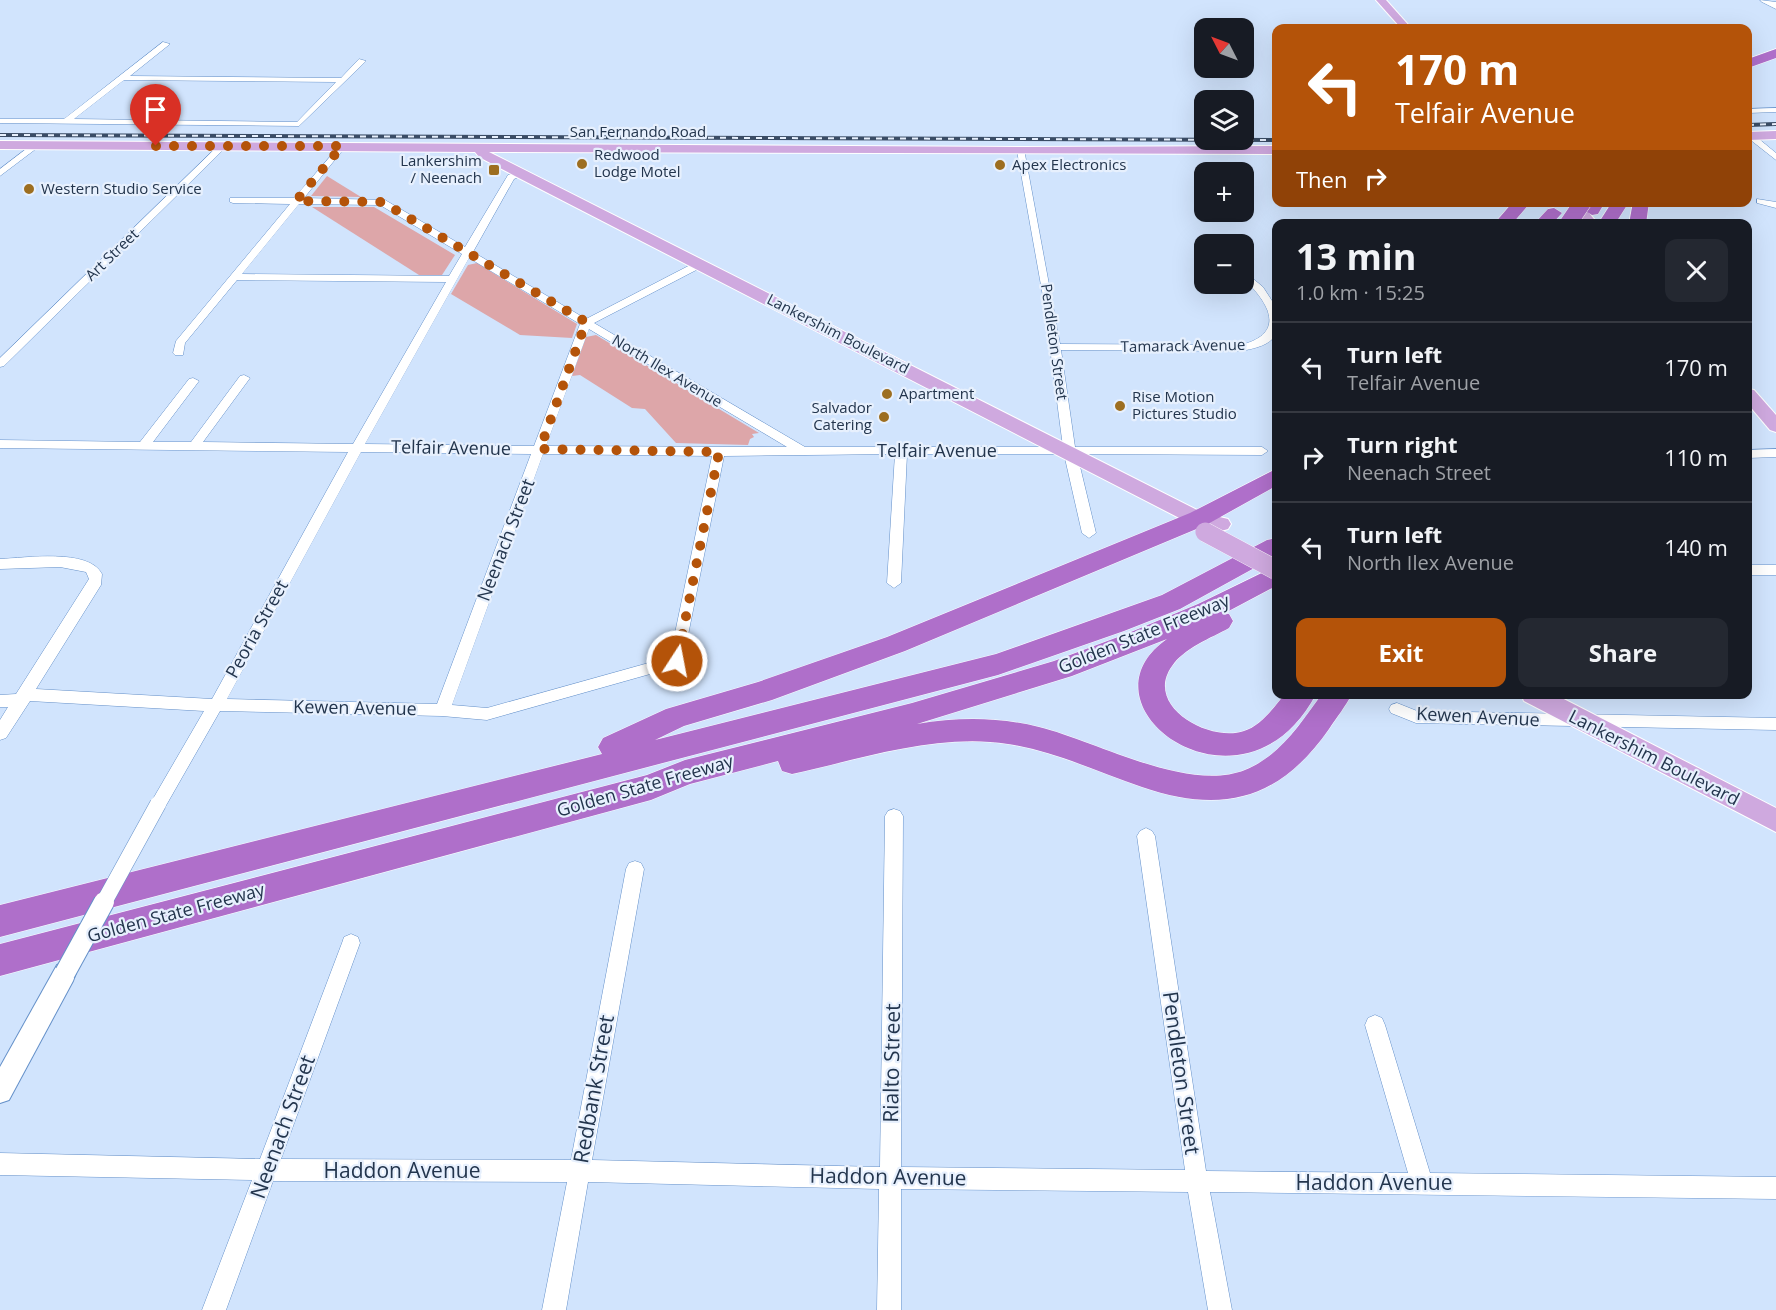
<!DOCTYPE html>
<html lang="en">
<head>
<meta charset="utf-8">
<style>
	body { margin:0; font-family:"Open Sans",sans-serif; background:#242831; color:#f1f3f6; height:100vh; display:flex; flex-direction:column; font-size:22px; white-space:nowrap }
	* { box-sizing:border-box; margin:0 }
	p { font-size:20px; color:#9ea1a6 }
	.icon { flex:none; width:33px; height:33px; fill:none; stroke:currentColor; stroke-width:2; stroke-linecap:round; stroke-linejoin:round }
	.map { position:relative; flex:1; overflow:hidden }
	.details { position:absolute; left:1272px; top:219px; width:480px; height:480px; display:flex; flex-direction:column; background:#171b24; border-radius:12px; box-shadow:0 6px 24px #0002 }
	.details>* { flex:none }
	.top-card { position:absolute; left:1272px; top:24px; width:480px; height:183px; border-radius:12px; box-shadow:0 6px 24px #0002; background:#b45309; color:#fff; overflow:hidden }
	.needle { width:39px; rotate:312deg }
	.buttons { position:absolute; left:1194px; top:18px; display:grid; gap:12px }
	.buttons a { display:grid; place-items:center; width:60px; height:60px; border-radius:12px; background:#171b24; box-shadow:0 6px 24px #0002; font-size:30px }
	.pin { position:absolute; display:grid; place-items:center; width:51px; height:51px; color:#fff; margin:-62px -26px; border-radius:50% 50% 50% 0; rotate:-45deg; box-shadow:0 0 6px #0007 }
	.pin .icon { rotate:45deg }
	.me { position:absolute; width:66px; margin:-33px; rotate:11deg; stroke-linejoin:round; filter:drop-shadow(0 0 4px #0008) }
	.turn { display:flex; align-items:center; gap:21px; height:126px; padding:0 24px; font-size:27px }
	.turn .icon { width:78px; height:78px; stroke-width:2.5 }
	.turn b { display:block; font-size:42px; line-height:51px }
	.then { display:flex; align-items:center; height:57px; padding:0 24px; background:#0003; gap:12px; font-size:22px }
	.round { display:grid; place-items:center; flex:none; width:63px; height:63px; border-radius:12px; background:#242831 }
	.head { display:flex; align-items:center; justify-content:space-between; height:102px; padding:0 24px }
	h1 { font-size:36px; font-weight:700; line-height:45px }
	.primary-button { display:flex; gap:12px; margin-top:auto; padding:12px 24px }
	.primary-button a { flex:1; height:69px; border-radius:12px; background:#b45309; color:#fff; font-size:24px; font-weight:700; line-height:69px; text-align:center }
	.primary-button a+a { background:#242831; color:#f1f3f6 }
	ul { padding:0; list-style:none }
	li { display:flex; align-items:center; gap:18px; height:90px; padding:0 24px; border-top:2px solid #363941 }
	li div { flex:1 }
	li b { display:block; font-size:22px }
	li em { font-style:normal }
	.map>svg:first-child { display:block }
	.green { fill:#dda6a9 }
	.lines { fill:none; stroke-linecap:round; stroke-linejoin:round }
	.minor-casing { stroke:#6490c9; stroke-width:1 }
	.tertiary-casing { stroke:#6490c9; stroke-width:2 }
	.secondary-casing { stroke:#6490c9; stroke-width:1 }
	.primary-casing { stroke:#fff; stroke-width:2 }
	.motorway-casing { stroke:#fff; stroke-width:1 }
	.minor { fill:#fff; fill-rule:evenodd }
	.tertiary { fill:#fff; fill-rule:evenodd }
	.secondary { fill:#fff; fill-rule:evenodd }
	.primary { fill:#cfa9df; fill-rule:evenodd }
	.motorway { fill:#af6fca; fill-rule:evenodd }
	.rail-casing { stroke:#3a4c65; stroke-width:4 }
	.rail { stroke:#e7f0fd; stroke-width:2; stroke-dasharray:6; stroke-linecap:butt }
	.minor-bridge-far1-casing { stroke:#6490c9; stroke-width:17; stroke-linecap:butt }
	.minor-bridge-casing { stroke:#6490c9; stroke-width:22; stroke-linecap:butt }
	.primary-bridge-casing { stroke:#fff; stroke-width:20; stroke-linecap:butt }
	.motorway-bridge-casing { stroke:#fff; stroke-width:18; stroke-linecap:butt }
	.minor-bridge-far1 { stroke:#fff; stroke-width:16 }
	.minor-bridge { stroke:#fff; stroke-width:20 }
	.primary-bridge { stroke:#cfa9df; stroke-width:19 }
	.motorway-bridge { stroke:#af6fca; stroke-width:17 }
	.route { stroke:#b45309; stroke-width:10; stroke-dasharray:0 18 }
	.poi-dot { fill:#9d6e20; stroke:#e7f0fd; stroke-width:2 }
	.labels { text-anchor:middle; stroke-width:4.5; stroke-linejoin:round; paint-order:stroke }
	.far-street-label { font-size:15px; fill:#23354d; stroke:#e7f0fd }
	.far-poi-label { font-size:15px; fill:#23354d; stroke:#e7f0fd; text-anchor:start }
	.street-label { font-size:18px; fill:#23354d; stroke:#e7f0fd }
	.near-street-label { font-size:21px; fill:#23354d; stroke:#e7f0fd }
</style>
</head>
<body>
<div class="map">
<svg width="1776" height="1310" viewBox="0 0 1776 1310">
	<rect width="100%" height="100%" fill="#d1e4fd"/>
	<!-- green -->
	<g class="green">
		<path d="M327 176 361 197 311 196Z"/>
		<path d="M312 207H374L455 255 442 275H419Z"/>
		<path d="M477 263 577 324 572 338 520 335 451 294 468 265Z"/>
		<path d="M596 335 759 433 752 434 754 437 750 439 748 445 676 443 645 409 632 408 580 375 572 376 586 337Z"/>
	</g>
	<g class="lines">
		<!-- minor casing -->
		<g class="minor-casing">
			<g id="minor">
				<path d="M163 42 170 44 130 76 341 78 359 59 366 61 299 126 0 123V119H64ZM124 80 336 82 297 122 74 119Z"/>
				<path d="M1776 108V112L1748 113V109Z"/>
				<path d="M1748 134H1753L1776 153V160L1748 138Z"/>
				<path d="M34 143 41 145 0 176V169Z"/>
				<path d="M342 143 346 146 304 198 385 200 465 247 508 175 523 171V175L514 179 473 252 586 319 696 262H704V266L594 323 805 447H1063L1044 302 1017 151 1024 149 1060 344 1241 345C1287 333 1269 303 1244 279L1245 272 1263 287 1276 307V335C1268 346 1255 348 1242 351L1061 350 1075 447H1262L1268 451 1262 455 1077 454 1096 533 1089 538 1082 533 1064 454H907L901 583 894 588 887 583 895 454 724 456 682 665 487 720 442 716 220 711 164 809 158 811 152 809 150 804 204 711 30 701 6 738 0 740V720L8 707H0V695L16 694 89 579 86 572 60 567 0 569V559C25 558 89 548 102 574L101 585 36 689 212 699 348 452 0 448V440L140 442 189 379 193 378 199 381 153 442H191L240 376 244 375 250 378 203 442 353 444 446 282 237 280 185 343 183 355H175L173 353 176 341 290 204 233 203 230 202V198H294ZM299 204 380 205 462 254 449 276 242 274ZM469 258 580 324 534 446 365 444ZM589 329 787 447 546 446ZM361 452 531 454 437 704 227 699ZM543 454 712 456 670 657 487 708 452 705Z"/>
				<path d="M220 144 227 146 4 366 0 367V358Z"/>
				<path d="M1757 199 1776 202V208L1757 203Z"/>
				<path d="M1776 449V457L1748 458V450Z"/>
				<rect x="1748" y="565" width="28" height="10"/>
				<path d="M1397 703 1417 711 1776 718V730L1416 723 1391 713 1389 709 1391 705Z"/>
				<path d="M894 809 900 811 903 816 901 1167 1185 1170 1137 836 1140 831 1146 828 1152 831 1155 836 1206 1171 1408 1173 1365 1025 1368 1018 1375 1015 1382 1018 1385 1025 1430 1173 1776 1177V1199L1210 1192 1232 1310H1208L1188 1192 901 1189V1310H877L879 1189 588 1182 566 1310H542L567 1182 273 1181 226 1310H202L252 1180 0 1175V1153L260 1159 342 943 344 937 351 934 358 937 360 943 281 1159 571 1160 626 869 629 863 635 861 641 863 644 869 592 1160 880 1167 885 816 888 811Z"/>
			</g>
		</g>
		<!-- tertiary casing -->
		<g class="tertiary-casing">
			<path id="tertiary" d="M65 962 73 965 76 973 73 981 9 1100 0 1103V1067L57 965Z"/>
		</g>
		<!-- secondary casing -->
		<g class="secondary-casing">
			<path id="secondary" d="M1760 0 1776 2V9L1762 2Z"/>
		</g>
		<!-- primary casing -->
		<g class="primary-casing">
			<g id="primary">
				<path d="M1376 0H1386L1411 28H1401Z"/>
				<path d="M1776 131V139L1748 140V132Z"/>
				<path d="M0 141 1021 147 1276 146V154L489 152 1203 513 1228 519 1231 524 1228 529 1221 531 1191 524 515 176 479 157 475 152 0 149Z"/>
				<path d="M1565 202H1580L1598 224H1583Z"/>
				<path d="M1748 389 1754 390 1776 415V432L1770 430 1748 404Z"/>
				<path d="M1521 694H1554L1776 808V832L1524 701Z"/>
			</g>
		</g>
		<!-- motorway casing -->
		<g class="motorway-casing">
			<g id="motorway">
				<path d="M1776 49V58L1748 68V59Z"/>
				<path d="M1513 202H1531L1512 224H1494Z"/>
				<path d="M1588 202H1605L1598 214 1592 215 1584 210Z"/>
				<path d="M1612 202H1629L1615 224H1598Z"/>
				<path d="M1633 202H1649L1646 224H1629Z"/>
				<path d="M1554 208 1562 213 1552 224H1534L1548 209Z"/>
				<path d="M1276 469V486L1206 525 905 651 772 700 684 726 655 740 996 654 1162 595 1267 540 1276 538V556L1180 609 1124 631 998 675 0 937V905L602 754 598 747 603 738 666 709 758 682 887 637 1190 513Z"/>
				<path d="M1276 566V586L1225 613 1229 614 1233 621 1229 628C1211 638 1184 648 1172 666 1143 706 1210 743 1244 731 1261 726 1274 707 1285 694H1316C1244 831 1070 707 1167 639L1072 676 917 724C958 717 999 717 1039 727 1096 741 1188 793 1245 770 1280 756 1300 724 1322 694H1352C1345 707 1337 717 1329 729 1280 799 1224 815 1142 787 1098 772 1054 751 1008 744 937 733 861 759 792 774L782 771 778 761 690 784 651 800 0 976V944L647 775 685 760 912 703 1054 661 1126 634 1198 604Z"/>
			</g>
		</g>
		<!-- minor -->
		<use href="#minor" class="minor"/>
		<!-- tertiary -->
		<use href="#tertiary" class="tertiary"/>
		<!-- secondary -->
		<use href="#secondary" class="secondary"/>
		<!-- primary -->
		<use href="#primary" class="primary"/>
		<!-- motorway -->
		<use href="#motorway" class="motorway"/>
		<!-- rail casing -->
		<g class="rail-casing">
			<g id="rail">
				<path d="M1748 125 1776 124"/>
				<path d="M0 135 1276 140"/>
			</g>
		</g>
		<!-- rail -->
		<use href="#rail" class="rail"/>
		<!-- minor-bridge-far1 casing -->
		<g class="minor-bridge-far1-casing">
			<path id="minor-bridge-far1" d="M103 904 158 804"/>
		</g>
		<!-- minor-bridge casing -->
		<g class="minor-bridge-casing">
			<path id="minor-bridge" d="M65 973 104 902"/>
		</g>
		<!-- primary-bridge casing -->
		<g class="primary-bridge-casing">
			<path id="primary-bridge" d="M1205 532 1276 570"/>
		</g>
		<!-- motorway-bridge casing -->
		<g class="motorway-bridge-casing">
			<path id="motorway-bridge" d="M1568 224 1583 202"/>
		</g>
		<!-- minor-bridge-far1 -->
		<use href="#minor-bridge-far1" class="minor-bridge-far1"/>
		<!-- minor-bridge -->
		<use href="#minor-bridge" class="minor-bridge"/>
		<!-- primary-bridge -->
		<use href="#primary-bridge" class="primary-bridge"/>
		<!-- motorway-bridge -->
		<use href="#motorway-bridge" class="motorway-bridge"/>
	</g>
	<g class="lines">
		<!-- route -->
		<path class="route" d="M156 146H342L296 201 382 202 586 322 540 449 719 452 677 661"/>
	</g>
	<!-- markers -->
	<g class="poi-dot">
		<circle cx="582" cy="164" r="6"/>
		<circle cx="1000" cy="165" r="6"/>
		<rect x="488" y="164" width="12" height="12" rx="3"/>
		<circle cx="29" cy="189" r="6"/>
		<circle cx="887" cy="394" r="6"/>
		<circle cx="1120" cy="406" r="6"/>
		<circle cx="884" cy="417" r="6"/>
	</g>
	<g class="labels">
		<!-- far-street labels -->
		<g class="far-street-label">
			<text x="638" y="137">San Fernando Road</text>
			<text transform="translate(112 255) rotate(-44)" y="5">Art Street</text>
			<text transform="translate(838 334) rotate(27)" y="5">Lankershim Boulevard</text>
			<text transform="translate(1054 342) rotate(82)" y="5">Pendleton Street</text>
			<text transform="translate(1183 346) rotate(-1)" y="5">Tamarack Avenue</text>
			<text transform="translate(667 371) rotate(31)" y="5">North Ilex Avenue</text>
		</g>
		<!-- far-poi labels -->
		<g class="far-poi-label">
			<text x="594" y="160">Redwood<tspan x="594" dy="17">Lodge Motel</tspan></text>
			<text x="482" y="166" text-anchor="end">Lankershim<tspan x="482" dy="17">/ Neenach</tspan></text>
			<text x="1012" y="170">Apex Electronics</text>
			<text x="41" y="194">Western Studio Service</text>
			<text x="899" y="399">Apartment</text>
			<text x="1132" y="402">Rise Motion<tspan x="1132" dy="17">Pictures Studio</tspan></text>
			<text x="872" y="413" text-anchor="end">Salvador<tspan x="872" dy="17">Catering</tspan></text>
		</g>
		<!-- street labels -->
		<g class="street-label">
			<text transform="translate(451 448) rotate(1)" y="6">Telfair Avenue</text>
			<text x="937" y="457">Telfair Avenue</text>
			<text transform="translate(506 540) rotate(-69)" y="6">Neenach Street</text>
			<text transform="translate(257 629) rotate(-61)" y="6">Peoria Street</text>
			<text transform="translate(1144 634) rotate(-22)" y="6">Golden State Freeway</text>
			<text transform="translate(355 708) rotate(1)" y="6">Kewen Avenue</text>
			<text transform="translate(1478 717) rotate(3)" y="6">Kewen Avenue</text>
			<text transform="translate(1654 758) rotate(27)" y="6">Lankershim Boulevard</text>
			<text transform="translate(645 786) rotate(-16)" y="6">Golden State Freeway</text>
			<text transform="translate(176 913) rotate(-15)" y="6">Golden State Freeway</text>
		</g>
		<!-- near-street labels -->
		<g class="near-street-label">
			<text transform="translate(892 1063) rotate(-89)" y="7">Rialto Street</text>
			<text transform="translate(1181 1073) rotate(82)" y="7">Pendleton Street</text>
			<text transform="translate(594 1089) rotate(-80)" y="7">Redbank Street</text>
			<text transform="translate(283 1127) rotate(-70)" y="7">Neenach Street</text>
			<text x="402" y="1178">Haddon Avenue</text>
			<text transform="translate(888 1177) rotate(1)" y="7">Haddon Avenue</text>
			<text x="1374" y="1190">Haddon Avenue</text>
		</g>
	</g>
</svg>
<div class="buttons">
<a><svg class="needle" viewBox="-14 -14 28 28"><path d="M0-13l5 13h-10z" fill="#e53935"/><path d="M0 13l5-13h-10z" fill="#9ea1a6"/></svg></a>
<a><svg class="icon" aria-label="layers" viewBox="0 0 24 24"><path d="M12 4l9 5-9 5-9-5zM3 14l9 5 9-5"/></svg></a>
<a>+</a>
<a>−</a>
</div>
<div class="pin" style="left:156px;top:146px;background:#d93025"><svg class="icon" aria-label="arrive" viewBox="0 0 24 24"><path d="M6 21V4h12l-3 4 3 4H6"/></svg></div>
<svg class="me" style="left:677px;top:661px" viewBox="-20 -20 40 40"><circle r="17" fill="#b45309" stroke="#fff" stroke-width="3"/><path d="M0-11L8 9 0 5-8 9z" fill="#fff"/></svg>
<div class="top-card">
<div class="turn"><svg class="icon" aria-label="left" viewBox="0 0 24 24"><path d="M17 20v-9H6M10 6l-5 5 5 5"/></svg><div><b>170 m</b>Telfair Avenue</div></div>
<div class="then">Then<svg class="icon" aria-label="right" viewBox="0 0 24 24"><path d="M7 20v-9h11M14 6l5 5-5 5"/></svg></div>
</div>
<section class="details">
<div class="head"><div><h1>13 min</h1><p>1.0 km · 15:25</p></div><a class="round"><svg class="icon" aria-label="close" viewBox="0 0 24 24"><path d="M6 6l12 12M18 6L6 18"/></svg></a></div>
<ul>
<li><svg class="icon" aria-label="left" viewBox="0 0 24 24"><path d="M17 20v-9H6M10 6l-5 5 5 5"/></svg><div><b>Turn left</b><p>Telfair Avenue</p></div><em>170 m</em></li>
<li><svg class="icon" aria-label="right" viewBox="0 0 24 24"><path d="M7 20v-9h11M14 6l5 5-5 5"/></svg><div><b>Turn right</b><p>Neenach Street</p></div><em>110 m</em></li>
<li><svg class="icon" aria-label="left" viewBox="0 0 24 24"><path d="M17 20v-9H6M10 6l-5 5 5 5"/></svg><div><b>Turn left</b><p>North Ilex Avenue</p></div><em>140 m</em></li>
</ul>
<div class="primary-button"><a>Exit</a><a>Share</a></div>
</section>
</div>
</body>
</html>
